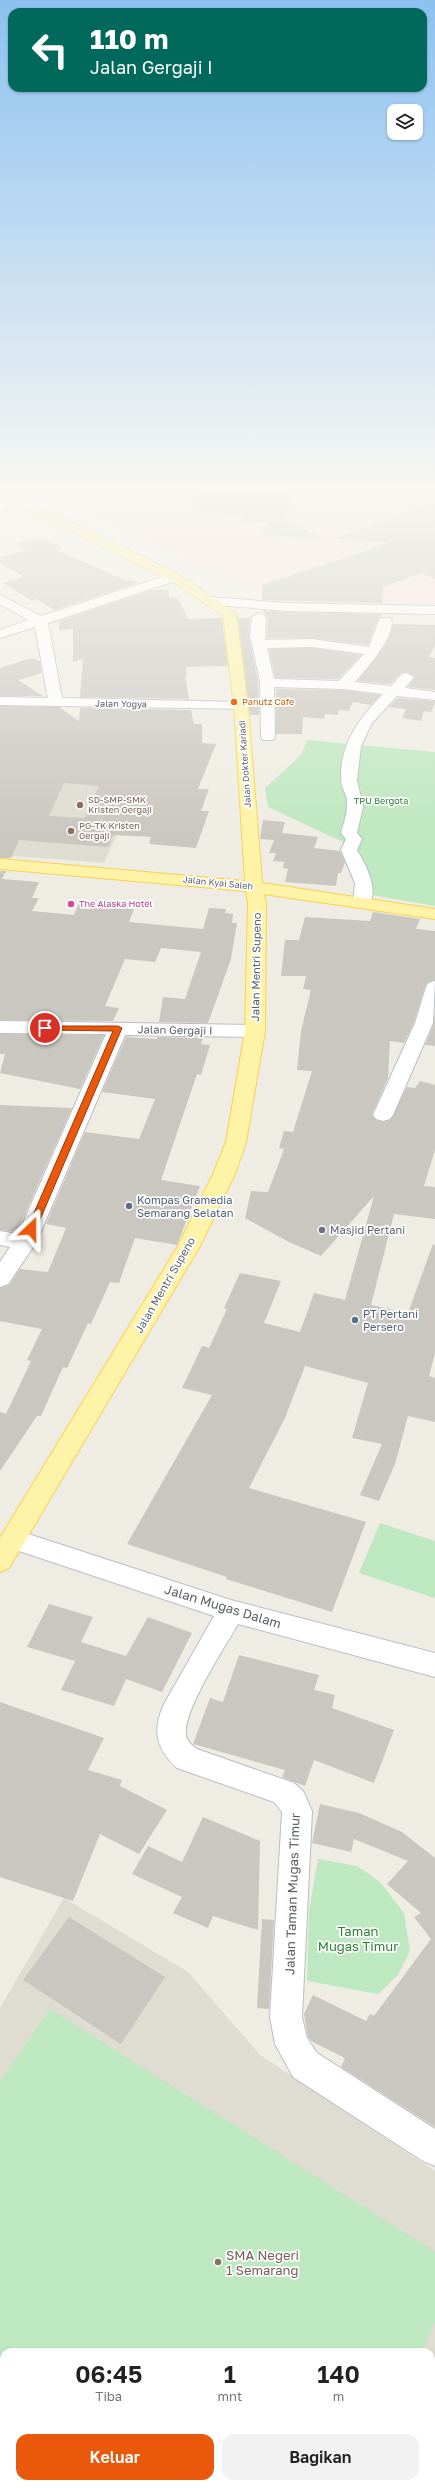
<!DOCTYPE html>
<html lang="id">
<head>
<meta charset="utf-8">
<style>
	body { margin:0; font-family:"Golos Text",sans-serif; background:#f2f2f2; color:#222; height:100vh; display:flex; flex-direction:column; font-size:15px; white-space:nowrap }
	* { box-sizing:border-box; margin:0 }
	p { font-size:13px; color:#767676 }
	.icon { flex:none; width:22px; height:22px; fill:none; stroke:currentColor; stroke-width:2; stroke-linecap:round; stroke-linejoin:round }
	.map { position:relative; flex:1; overflow:hidden }
	.details { position:absolute; left:0px; top:2348px; width:435px; height:140px; display:flex; flex-direction:column; background:#fff; border-radius:12px 12px 0 0; box-shadow:0 1px 3px #0004 }
	.details>* { flex:none }
	.top-card { position:absolute; left:8px; top:8px; width:419px; height:84px; border-radius:12px; box-shadow:0 1px 3px #0004; background:#00695c; color:#fff; overflow:hidden }
	.fabs { position:absolute; left:387px; top:104px; display:grid; gap:8px }
	.fabs a { display:grid; place-items:center; width:36px; height:36px; border-radius:8px; background:#fff; box-shadow:0 1px 3px #0004; font-size:20px }
	.pin { position:absolute; display:grid; place-items:center; width:34px; height:34px; color:#fff; margin:-17px; border:2px solid #fff; border-radius:50%; box-shadow:0 1px 4px #0007 }
	.me { position:absolute; width:44px; margin:-22px; rotate:23deg; stroke-linejoin:round; filter:drop-shadow(0 0 3px #0008) }
	.turn { display:flex; align-items:center; gap:14px; height:84px; padding:0 16px; font-size:18px }
	.turn .icon { width:52px; height:52px; stroke-width:2.5 }
	.turn b { display:block; font-size:28px; line-height:34px }
	.eta { display:flex; justify-content:space-evenly; align-items:center; height:68px; text-align:center }
	.eta b { font-size:24px; font-weight:600; line-height:28px }
	.action { display:flex; gap:8px; margin-top:auto; padding:8px 16px }
	.action a { flex:1; height:46px; border-radius:12px; background:#ea580c; color:#fff; font-size:16px; font-weight:600; line-height:46px; text-align:center }
	.action a+a { background:#f2f2f2; color:#222 }
	.map>svg:first-child { display:block }
	.education { fill:#dfdcd2; fill-rule:evenodd }
	.medical { fill:#fde2de }
	.green { fill:#bee8bf }
	.building { fill:#cac7c0; fill-rule:evenodd }
	.lines { fill:none; stroke-linecap:round; stroke-linejoin:round }
	.minor-casing { stroke:#bbbdc3; stroke-width:2 }
	.major-casing { stroke:#fad051; stroke-width:2 }
	.minor { fill:#fff; fill-rule:evenodd }
	.major { fill:#fff3a8; fill-rule:evenodd }
	.route { fill:#ea580c; stroke:#983908 }
	.food-dot { fill:#e8710a; stroke:#fff; stroke-width:1.5 }
	.education-dot { fill:#8d6e63; stroke:#fff; stroke-width:1.5 }
	.hotel-dot { fill:#d1479c; stroke:#fff; stroke-width:1.5 }
	.service-dot { fill:#5c6f8a; stroke:#fff; stroke-width:1.5 }
	.worship-dot { fill:#6b7280; stroke:#fff; stroke-width:1.5 }
	.labels { text-anchor:middle; stroke-width:3.5; stroke-linejoin:round; paint-order:stroke }
	.far-food-label { font-size:9px; fill:#c56008; stroke:#fff; text-anchor:start }
	.far-street-label { font-size:9px; fill:#5b5f65; stroke:#fff }
	.far-education-label { font-size:9px; fill:#785e54; stroke:#fff; text-anchor:start }
	.far-park-label { font-size:9px; fill:#2e8234; stroke:#fff }
	.far-hotel-label { font-size:9px; fill:#b23c85; stroke:#fff; text-anchor:start }
	.street-label { font-size:11px; fill:#5b5f65; stroke:#fff }
	.service-label { font-size:11px; fill:#4e5e75; stroke:#fff; text-anchor:start }
	.worship-label { font-size:11px; fill:#5b616d; stroke:#fff; text-anchor:start }
	.near-street-label { font-size:13px; fill:#5b5f65; stroke:#fff }
	.near-park-label { font-size:13px; fill:#2e8234; stroke:#fff }
	.near-education-label { font-size:13px; fill:#785e54; stroke:#fff; text-anchor:start }
</style>
</head>
<body>
<div class="map">
<svg width="435" height="2488" viewBox="0 0 435 2488">
	<rect width="100%" height="100%" fill="#efede3"/>
	<!-- education -->
	<g class="education">
		<path d="M152 755 104 863 2 855 44 785Z"/>
		<path d="M64 1898 188 1972 260 2055 435 2171V2488H0V2008ZM4 2352H431V2484H4Z"/>
	</g>
	<!-- medical -->
	<path class="medical" d="M44 490H435V604L268 595 186 559Z"/>
	<!-- green -->
	<g class="green">
		<path d="M307 740 435 752V906L366 894 354 847 268 807 265 788 301 755Z"/>
		<path d="M380 1523 435 1541V1598L359 1573Z"/>
		<path d="M318 1859 357 1866 380 1882 404 1913 410 1951 398 1975 378 1994 307 1981 309 1912Z"/>
		<path d="M50 2009 435 2252V2322L421 2352H4V2484H361L359 2488H0V2082Z"/>
	</g>
	<!-- building -->
	<g class="building">
		<path d="M209 490H292L286 519 323 539 262 535 269 522 241 521 243 514 192 512 198 493 208 494Z"/>
		<path d="M435 503V579L421 573 383 587 382 603 262 600V585L390 543 333 539Z"/>
		<path d="M41 537 63 548 57 550 127 581 131 580 138 583 54 610 37 599 32 601 3 583 24 577 0 563V558L26 550 14 544Z"/>
		<path d="M152 590H168L170 598H178L188 619 222 618 228 666 186 667 187 676H185L189 699 80 697 83 659 73 662V629L59 630V621Z"/>
		<path d="M262 610 287 612 382 614 379 617 368 645 312 638H267L268 617Z"/>
		<path d="M238 618H250L249 635 258 681 259 715H250Z"/>
		<path d="M393 624 435 625V645L429 657 435 658V690L408 687 415 677 407 672 401 673 390 684 358 681 387 643Z"/>
		<path d="M312 648 361 655 338 679 275 678 269 649Z"/>
		<path d="M31 658 40 661 42 673 18 680 43 696H0V668Z"/>
		<path d="M276 689 343 690 380 695 371 705 353 702 349 711 339 710 338 715 325 714 324 719 303 717 302 734H276Z"/>
		<path d="M398 698 435 701V703L431 712 424 711 421 721 402 718 406 709 389 707Z"/>
		<path d="M0 706 59 707 79 721 80 708 191 710 194 724H202V743L216 744 198 789H209L201 811H209L196 848 149 844 151 837 113 835 108 847 19 840 11 858H0ZM64 783 99 786 85 818 49 816Z"/>
		<path d="M263 820 285 822 282 833 318 837 314 848 340 851 345 862 341 873H338L336 886 285 882 288 869 283 868 284 862 273 861 276 853H269L274 840 260 839Z"/>
		<path d="M0 871H6L2 879 39 882 32 898H39L32 911 74 915 79 903 134 909 129 922 203 929 209 908 226 909 225 913 233 914 232 923H237L231 959 208 1023 159 1022 163 997 185 999 201 952 161 948 155 962 125 959 105 1006 119 1008 113 1021 0 1020Z"/>
		<path d="M373 912 420 919 416 929 435 931V980L428 982 425 986 414 1022 404 1043 390 1041 388 1078 372 1114 376 1120 383 1122 390 1120 407 1087 415 1088 420 1081 435 1085V1150L424 1186 435 1187V1219L394 1214 371 1305 408 1313 433 1244 435 1245V1353L429 1376 435 1378V1422L408 1416 395 1464 379 1501 360 1495 382 1444 352 1438 368 1383 305 1366 285 1418 249 1488 366 1522 332 1612 226 1579 227 1577 127 1544 212 1395 182 1388 202 1346 209 1348 227 1309 224 1308 240 1273 281 1281 264 1323 300 1332 314 1293 345 1300 374 1196 321 1256 289 1242 245 1218 251 1191 268 1192 284 1149 279 1148 284 1131 293 1132 312 1071 297 1070 301 1031 311 990 303 989 306 976H281L285 940H299L305 917 370 921Z"/>
		<path d="M435 1013V1046L425 1045 434 1024Z"/>
		<path d="M0 1034 104 1035 80 1089 0 1073 5 1054H0Z"/>
		<path d="M126 1037 157 1039V1037L203 1038 201 1044 210 1045 201 1075 197 1074 161 1180 200 1186 177 1245 135 1238 119 1283 110 1282 91 1324 88 1323 67 1368 63 1367 41 1416H37L0 1471V1412L6 1414 31 1361 27 1360 42 1329 0 1321V1288L9 1285 20 1269 48 1272 66 1228 46 1224 85 1132 139 1139 155 1099 102 1092Z"/>
		<path d="M0 1105 72 1108 17 1232 0 1230Z"/>
		<path d="M49 1604 93 1617 81 1642 126 1656 148 1617 192 1633 162 1692 126 1679 114 1706 61 1690 75 1661 27 1647Z"/>
		<path d="M239 1655 319 1675 314 1690 335 1695 332 1708 394 1730 374 1783 314 1760 305 1786 282 1777 285 1770 193 1744 210 1698 223 1702Z"/>
		<path d="M0 1702 104 1738 88 1770 122 1780 120 1786 167 1810 139 1854 100 1834 73 1901 0 1877Z"/>
		<path d="M320 1804 359 1813 402 1832 435 1858V2127L341 2067 345 2058 311 2041 308 2037 304 2014 313 1995 366 2021 370 2014 374 2016 431 1939 414 1917 421 1913 387 1884 408 1861 354 1839 351 1852 312 1843Z"/>
		<path d="M203 1817 260 1841 258 1930 213 1916 208 1928 173 1913 182 1897 132 1874 148 1846 182 1862Z"/>
		<path d="M69 1917 165 1977 121 2044 23 1980Z"/>
		<path d="M262 1919 274 1920 269 2009 257 2008Z"/>
	</g>
	<g class="lines">
		<!-- minor casing -->
		<g class="minor-casing">
			<g id="minor">
				<path d="M15 496 21 499 19 501 0 514V504Z"/>
				<path d="M174 573 178 574 180 577 178 580 48 623 62 698 241 702 246 703 248 706 246 709 0 705V697L48 698 35 627 0 638V630L28 620 0 604V595L41 616Z"/>
				<path d="M210 597 287 603 435 606V614L287 611 205 604 203 601Z"/>
				<path d="M259 613 266 617 265 640 312 639 369 647 380 618H390C400 632 364 672 355 682L391 686 402 674 407 673 414 677 405 688 435 692V700L397 696 372 723 361 746 357 780 363 807 357 833 362 839 357 850C366 866 380 889 368 907H356L353 903 355 883 341 850 346 839 341 833C344 822 348 812 347 800 346 793 341 787 341 779 340 744 359 718 383 694L343 689 274 687 275 737 273 740H263L261 737 260 681 250 635 252 617ZM312 647 364 654 339 681 274 679 267 648Z"/>
				<path d="M435 981 433 1023 393 1115 390 1119 383 1121 376 1119 373 1115 415 1023 426 987 428 983Z"/>
				<path d="M0 1021 255 1025 262 1027 265 1031 262 1035 255 1037 125 1035 36 1243 8 1284 0 1287V1262L10 1247 0 1245V1231L18 1234 106 1034 0 1033Z"/>
				<path d="M13 1529 231 1600 435 1653V1677L238 1624C225 1647 182 1712 186 1735 187 1742 192 1745 197 1749L294 1783 303 1791 312 1811 302 2017 307 2038 317 2053 435 2129V2166L423 2161 293 2077 275 2044 270 2017 282 1812 274 1802 177 1768C156 1749 152 1730 164 1704L214 1616 4 1546 0 1539 4 1532Z"/>
			</g>
		</g>
		<!-- major casing -->
		<g class="major-casing">
			<path id="major" d="M0 490H5L178 574 236 613 248 706 262 883 435 909V919L264 894 266 904 265 1031 246 1142 235 1174 200 1246 9 1568 0 1572V1538L178 1246 213 1174 226 1142 245 1031 248 904 246 891 0 869V859L245 881 234 706 223 615 170 580 0 496Z"/>
		</g>
		<!-- minor -->
		<use href="#minor" class="minor"/>
		<!-- major -->
		<use href="#major" class="major"/>
	</g>
	<!-- sky -->
	<linearGradient id="sky" x2="0" y2="1"><stop stop-color="#8cc1f1"/><stop offset="0.58" stop-color="#f8f7f2"/><stop offset="1" stop-color="#f8f7f2" stop-opacity="0"/></linearGradient>
	<rect width="435" height="838" fill="url(#sky)"/>
	<!-- route -->
	<path class="route" d="M42 1026H118L122 1028 36 1229 31 1232 27 1229 113 1031 45 1030 41 1028Z"/>
	<!-- markers -->
	<circle class="food-dot" cx="234" cy="702" r="4"/>
	<g class="education-dot">
		<circle cx="80" cy="805" r="4"/>
		<circle cx="71" cy="831" r="4"/>
		<circle cx="218" cy="2262" r="4"/>
	</g>
	<circle class="hotel-dot" cx="71" cy="904" r="4"/>
	<g class="service-dot">
		<circle cx="129" cy="1206" r="4"/>
		<circle cx="355" cy="1320" r="4"/>
	</g>
	<circle class="worship-dot" cx="322" cy="1230" r="4"/>
	<g class="labels">
		<!-- far-food labels -->
		<g class="far-food-label">
			<text x="242" y="705">Panutz Cafe</text>
		</g>
		<!-- far-street labels -->
		<g class="far-street-label">
			<text transform="translate(121 704) rotate(1)" y="3">Jalan Yogya</text>
			<text transform="translate(245 764) rotate(-94)" y="3">Jalan Dokter Kariadi</text>
			<text transform="translate(218 883) rotate(6)" y="3">Jalan Kyai Saleh</text>
		</g>
		<!-- far-education labels -->
		<g class="far-education-label">
			<text x="88" y="803">SD-SMP-SMK<tspan x="88" dy="10">Kristen Gergaji</tspan></text>
			<text x="79" y="829">PG-TK Kristen<tspan x="79" dy="10">Gergaji</tspan></text>
		</g>
		<!-- far-park labels -->
		<g class="far-park-label">
			<text x="381" y="804">TPU Bergota</text>
		</g>
		<!-- far-hotel labels -->
		<g class="far-hotel-label">
			<text x="79" y="907">The Alaska Hotel</text>
		</g>
		<!-- street labels -->
		<g class="street-label">
			<text transform="translate(256 967) rotate(-89)" y="4">Jalan Mentri Supeno</text>
			<text transform="translate(175 1030) rotate(1)" y="4">Jalan Gergaji I</text>
			<text transform="translate(165 1285) rotate(-60)" y="4">Jalan Mentri Supeno</text>
		</g>
		<!-- service labels -->
		<g class="service-label">
			<text x="137" y="1204">Kompas Gramedia<tspan x="137" dy="13">Semarang Selatan</tspan></text>
			<text x="363" y="1318">PT Pertani<tspan x="363" dy="13">Persero</tspan></text>
		</g>
		<!-- worship labels -->
		<g class="worship-label">
			<text x="330" y="1234">Masjid Pertani</text>
		</g>
		<!-- near-street labels -->
		<g class="near-street-label">
			<text transform="translate(223 1606) rotate(17)" y="5">Jalan Mugas Dalam</text>
			<text transform="translate(292 1894) rotate(-88)" y="5">Jalan Taman Mugas Timur</text>
		</g>
		<!-- near-park labels -->
		<g class="near-park-label">
			<text x="358" y="1936">Taman<tspan x="358" dy="15">Mugas Timur</tspan></text>
		</g>
		<!-- near-education labels -->
		<g class="near-education-label">
			<text x="226" y="2260">SMA Negeri<tspan x="226" dy="15">1 Semarang</tspan></text>
		</g>
	</g>
</svg>
<div class="fabs">
<a><svg class="icon" aria-label="layers" viewBox="0 0 24 24"><path d="M12 4l9 5-9 5-9-5zM3 14l9 5 9-5"/></svg></a>
</div>
<div class="pin" style="left:45px;top:1028px;background:#d93025"><svg class="icon" aria-label="arrive" viewBox="0 0 24 24"><path d="M6 21V4h12l-3 4 3 4H6"/></svg></div>
<svg class="me" style="left:31px;top:1229px" viewBox="-20 -20 40 40"><path d="M0-17L14 15 0 8-14 15z" fill="#ea580c" stroke="#fff" stroke-width="4"/></svg>
<div class="top-card">
<div class="turn"><svg class="icon" aria-label="left" viewBox="0 0 24 24"><path d="M17 20v-9H6M10 6l-5 5 5 5"/></svg><div><b>110 m</b>Jalan Gergaji I</div></div>
</div>
<section class="details">
<div class="eta">
<div><b>06:45</b><p>Tiba</p></div>
<div><b>1</b><p>mnt</p></div>
<div><b>140</b><p>m</p></div>
</div>
<div class="action"><a>Keluar</a><a>Bagikan</a></div>
</section>
</div>
</body>
</html>
